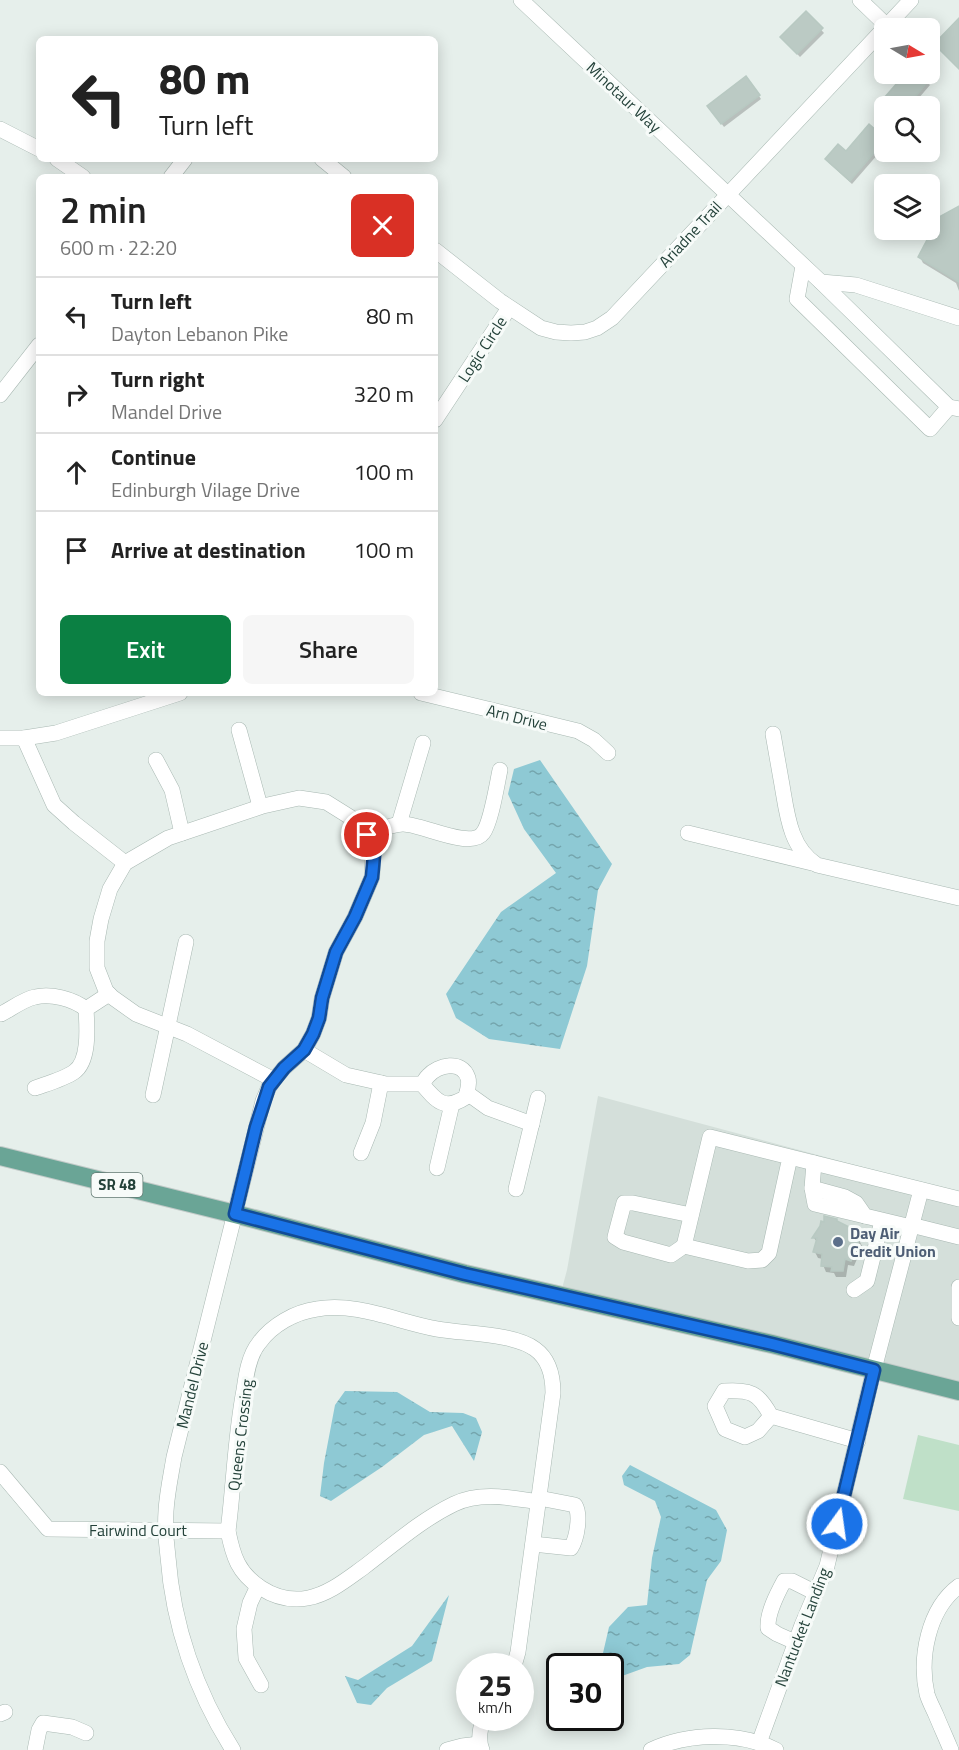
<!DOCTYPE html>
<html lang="en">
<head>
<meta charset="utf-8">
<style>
	body { margin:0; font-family:"Titillium Web",sans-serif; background:#f6f6f6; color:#222; height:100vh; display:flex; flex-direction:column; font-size:22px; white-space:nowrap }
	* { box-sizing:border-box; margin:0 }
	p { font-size:20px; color:#767676 }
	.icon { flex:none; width:33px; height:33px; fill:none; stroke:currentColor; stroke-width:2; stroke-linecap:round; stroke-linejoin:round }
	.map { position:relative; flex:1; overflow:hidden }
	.drawer { position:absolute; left:36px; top:174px; width:402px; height:522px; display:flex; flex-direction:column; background:#fff; border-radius:9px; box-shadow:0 3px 15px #0003 }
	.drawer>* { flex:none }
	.banner { position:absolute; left:36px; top:36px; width:402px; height:126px; border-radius:9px; box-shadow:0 3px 15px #0003; background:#fff; color:#222; overflow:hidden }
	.needle { width:39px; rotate:100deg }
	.controls { position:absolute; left:874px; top:18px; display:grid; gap:12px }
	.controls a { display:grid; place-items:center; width:66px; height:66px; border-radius:9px; background:#fff; box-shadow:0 3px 15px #0003; font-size:30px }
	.speed { position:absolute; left:456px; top:1653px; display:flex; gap:12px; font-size:30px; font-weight:700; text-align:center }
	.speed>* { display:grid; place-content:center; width:78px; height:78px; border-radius:50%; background:#fff; box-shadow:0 3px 15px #0003; line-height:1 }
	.speed small { font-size:15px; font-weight:400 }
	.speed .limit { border:3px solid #111; border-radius:9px; background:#fff; color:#111 }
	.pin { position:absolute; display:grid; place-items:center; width:51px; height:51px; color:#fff; margin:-26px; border:3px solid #fff; border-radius:50%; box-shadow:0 2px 6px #0007 }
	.me { position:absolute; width:66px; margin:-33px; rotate:14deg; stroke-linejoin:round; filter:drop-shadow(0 0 4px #0008) }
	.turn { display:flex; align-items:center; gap:21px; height:126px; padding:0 24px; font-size:27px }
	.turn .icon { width:78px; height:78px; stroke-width:2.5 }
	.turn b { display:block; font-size:42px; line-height:51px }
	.round { display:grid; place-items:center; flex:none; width:63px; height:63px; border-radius:9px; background:#f6f6f6 }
	.summary { display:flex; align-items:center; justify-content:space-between; height:102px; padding:0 24px }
	h1 { font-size:36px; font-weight:600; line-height:45px }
	.action { display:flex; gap:12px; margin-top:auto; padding:12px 24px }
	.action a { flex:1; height:69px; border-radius:9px; background:#0b8043; color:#fff; font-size:24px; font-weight:600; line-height:69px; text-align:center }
	.action a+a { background:#f6f6f6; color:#222 }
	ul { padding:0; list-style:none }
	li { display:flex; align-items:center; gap:18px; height:78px; padding:0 24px; border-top:2px solid #e0e0e0 }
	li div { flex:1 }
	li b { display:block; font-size:22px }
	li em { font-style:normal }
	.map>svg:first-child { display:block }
	.built { fill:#d4dfda }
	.park { fill:#bfe0c8 }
	.water { fill:url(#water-ripples) }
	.shadow { fill:#0003 }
	.building { fill:#bbcac4; stroke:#b8c9c2; stroke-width:1.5 }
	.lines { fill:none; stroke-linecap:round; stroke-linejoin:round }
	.minor-casing { stroke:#a8b8b2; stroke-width:16 }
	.major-casing { stroke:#c2cac8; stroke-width:20 }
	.minor { stroke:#fff; stroke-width:15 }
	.major { stroke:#6aa596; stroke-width:18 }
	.route-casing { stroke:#114b97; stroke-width:15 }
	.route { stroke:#1a73e8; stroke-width:10 }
	.service-dot { fill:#5c6f8a; stroke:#f7fbf9; stroke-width:2 }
	.labels { text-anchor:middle; stroke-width:6; stroke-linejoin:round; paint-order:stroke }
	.shield { fill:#f7fbf9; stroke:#637a73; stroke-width:1.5 }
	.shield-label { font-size:15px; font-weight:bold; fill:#24423a }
	.street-label { font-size:16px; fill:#24423a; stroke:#f7fbf9 }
	.service-label { font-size:16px; font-weight:bold; fill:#4e5e75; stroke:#f7fbf9; text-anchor:start }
</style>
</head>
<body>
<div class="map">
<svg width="959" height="1750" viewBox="0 0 959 1750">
	<defs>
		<pattern id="water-ripples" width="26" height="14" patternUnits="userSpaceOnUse" patternTransform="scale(1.5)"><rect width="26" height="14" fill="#8ec9d4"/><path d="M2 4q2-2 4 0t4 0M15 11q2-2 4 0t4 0" fill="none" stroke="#74a5ad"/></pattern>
	</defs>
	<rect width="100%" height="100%" fill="#e6efeb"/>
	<!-- built -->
	<path class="built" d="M598 1096 959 1193V1392L560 1296 567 1270Z"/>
	<!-- park -->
	<path class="park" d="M918 1435 959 1445V1511L903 1499Z"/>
	<!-- water -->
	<g class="water">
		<path d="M540 760 612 864 598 890 587 966 560 1049 489 1039 456 1018 446 994 501 912 556 873 524 829 508 794 514 769Z"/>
		<path d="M345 1391 397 1392 430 1412 463 1413 476 1418 482 1432 474 1461 452 1426 424 1435 382 1467 331 1501 320 1496 324 1463 335 1405Z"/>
		<path d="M630 1465 716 1510 727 1530 721 1561 707 1580 690 1655 679 1664 647 1667 611 1680 610 1666H600L609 1627 628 1607 647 1605 652 1558 661 1517 655 1501 624 1485 622 1476Z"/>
		<path d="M449 1595 432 1661 387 1688 371 1705 357 1703 345 1676 358 1680 412 1646Z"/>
	</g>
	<!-- shadow -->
	<g class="shadow">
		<path d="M806 13 824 33 800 57 782 38Z"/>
		<path d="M907 74H919L930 85 912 106H885V110L880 105Z"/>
		<path d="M759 96 761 99 724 127 712 110Z"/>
		<path d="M885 140V146L852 184 829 163 827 160Z"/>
		<path d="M959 208V291L956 283 923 263 920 257Z"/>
		<path d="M838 1223 857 1231 861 1238 860 1242 862 1246 860 1252 854 1266 848 1265 846 1277H836L834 1273 826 1272 823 1265V1259L818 1258 815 1252 817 1242 814 1238Z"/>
	</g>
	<!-- building -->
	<g class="building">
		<path d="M806 11 823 28 797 54 780 37Z"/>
		<path d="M959 18V69L934 44Z"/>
		<path d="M905 74H921L929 80 908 106H877Z"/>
		<path d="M746 76 760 95 721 124 707 106Z"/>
		<path d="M869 124 885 138V140L850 181 825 159 838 144 846 151Z"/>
		<path d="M959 206V282L918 257 939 217Z"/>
		<path d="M824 1216 837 1219V1221L851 1228 858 1230 857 1238H860L857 1245 851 1261 845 1259 843 1271H831L832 1267 821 1266 822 1254 813 1252 817 1238H812L820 1226 821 1221 824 1222Z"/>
	</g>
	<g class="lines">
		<!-- minor casing -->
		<g class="minor-casing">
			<g id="minor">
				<path d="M521 0 821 282 949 407 959 409"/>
				<path d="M860 0 887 26"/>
				<path d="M0 129 39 149"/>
				<path d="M57 159 83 177"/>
				<path d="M322 159 344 177"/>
				<path d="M171 177 185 159"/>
				<path d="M435 250 500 301 541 328 556 332 571 333 585 332 597 328 612 318 911 0"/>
				<path d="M803 266 797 299 930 429 949 407"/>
				<path d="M821 282 856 285 959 318"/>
				<path d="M0 395 39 345"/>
				<path d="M435 420 509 308"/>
				<path d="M421 693 578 731 594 740 608 753"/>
				<path d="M239 730 260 806"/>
				<path d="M773 734C776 751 779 768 782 785 787 814 790 848 817 865L959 898"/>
				<path d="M0 738H24L56 733 180 693"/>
				<path d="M24 738 54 805 74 823 125 863"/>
				<path d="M156 760 172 790 182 833"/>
				<path d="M399 824 423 743"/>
				<path d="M688 833 812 863"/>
				<path d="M367 835C378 831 391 824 403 824 422 824 471 850 483 833 491 823 497 784 500 770"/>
				<path d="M1 1014C11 1009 24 999 35 997 51 993 73 999 86 1009"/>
				<path d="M304 1050 346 1075 386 1084H422C424 1082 425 1079 428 1076 438 1065 462 1059 468 1078 470 1084 467 1091 466 1097 445 1111 437 1102 422 1084"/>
				<path d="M35 1088C46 1084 64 1079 74 1072 90 1061 87 1026 86 1009L109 994"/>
				<path d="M467 1093 488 1108 532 1124"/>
				<path d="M153 1095 186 942"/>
				<path d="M361 1153 373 1123 381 1083"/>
				<path d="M790 1157 769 1253 762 1260 748 1261 684 1246 710 1137 959 1199"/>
				<path d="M814 1163 812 1188 845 1197 856 1203 865 1216 911 1227"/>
				<path d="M437 1168 452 1104"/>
				<path d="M812 1188 815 1204 865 1216"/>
				<path d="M516 1189 538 1098"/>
				<path d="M911 1225 959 1237"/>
				<path d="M684 1246 671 1255 623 1242 615 1237 624 1203H633L691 1215"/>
				<path d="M959 1287V1318"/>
				<path d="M854 1290 867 1281 882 1221"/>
				<path d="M771 1416 758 1431 745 1437 725 1429 715 1406 724 1391C751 1390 758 1392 771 1416L858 1441"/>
				<path d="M0 1472 48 1529 228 1531"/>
				<path d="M533 1544 571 1548C577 1538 581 1515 575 1505L539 1498"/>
				<path d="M258 1586 250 1603 244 1629 246 1658 261 1685"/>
				<path d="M795 1642 777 1634 768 1628C767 1613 777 1594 784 1581H792L816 1593"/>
				<path d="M514 1666 518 1652 553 1393C553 1376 549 1359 535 1349 513 1333 465 1334 437 1329 398 1322 357 1302 317 1309 295 1312 272 1325 259 1343 249 1355 246 1375 244 1390 235 1437 234 1484 228 1531 233 1556 238 1573 261 1588 275 1597 292 1601 308 1598 329 1594 347 1579 364 1567 393 1545 421 1520 454 1504 481 1491 511 1498 539 1502"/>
				<path d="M0 1714 5 1712"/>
				<path d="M759 1743 802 1625 827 1566 874 1369 921 1190"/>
				<path d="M35 1750 39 1730 43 1723 72 1727 86 1733"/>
				<path d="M233 1750C196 1692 173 1625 168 1557 166 1542 165 1526 166 1511 167 1493 171 1475 174 1457L263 1101 269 1087 274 1080 284 1068 304 1050 313 1034 319 1018 322 998 336 952 355 917 372 877 373 855 367 835 358 822 326 802 299 798 263 806 168 838 125 863 110 889 101 919 97 941V968L106 991 112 997 136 1014 187 1034 274 1080"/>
				<path d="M447 1750 462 1746 479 1744"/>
				<path d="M482 1750C478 1740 480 1728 484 1718"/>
				<path d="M651 1750C687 1733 739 1731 776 1750"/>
				<path d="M951 1750C946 1738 941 1727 936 1715 933 1708 929 1701 927 1694 919 1658 928 1609 959 1586"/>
			</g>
		</g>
		<!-- major casing -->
		<g class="major-casing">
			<path id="major" d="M0 1156 235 1214 465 1274 772 1344 959 1391"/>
		</g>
		<!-- minor -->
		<use href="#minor" class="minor"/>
		<!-- major -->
		<use href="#major" class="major"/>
	</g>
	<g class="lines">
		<!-- route casing -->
		<g class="route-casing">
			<path id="route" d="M367 835 374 855 372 877 355 917 336 952 322 998 319 1018 313 1034 304 1050 284 1068 269 1087 256 1127 235 1214 465 1274 772 1344 874 1370 837 1524"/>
		</g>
		<!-- route -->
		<use href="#route" class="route"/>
	</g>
	<!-- markers -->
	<circle class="service-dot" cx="838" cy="1242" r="6"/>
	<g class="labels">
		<!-- shield labels -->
		<rect class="shield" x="91.5" y="1173" width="51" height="24" rx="4.5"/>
		<g class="shield-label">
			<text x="117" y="1190">SR 48</text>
		</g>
		<!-- street labels -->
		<g class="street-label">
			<text transform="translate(624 97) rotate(43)" y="6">Minotaur Way</text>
			<text transform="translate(690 234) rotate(-47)" y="6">Ariadne Trail</text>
			<text transform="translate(482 349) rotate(-57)" y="6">Logic Circle</text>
			<text transform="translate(517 717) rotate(14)" y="6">Arn Drive</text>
			<text transform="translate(192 1385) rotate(-76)" y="6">Mandel Drive</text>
			<text transform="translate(240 1435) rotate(-83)" y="6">Queens Crossing</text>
			<text x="138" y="1536">Fairwind Court</text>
			<text transform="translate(802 1627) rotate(-69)" y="6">Nantucket Landing</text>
		</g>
		<!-- service labels -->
		<g class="service-label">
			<text x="850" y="1239">Day Air<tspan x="850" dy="18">Credit Union</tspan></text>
		</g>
	</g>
</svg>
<div class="controls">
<a><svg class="needle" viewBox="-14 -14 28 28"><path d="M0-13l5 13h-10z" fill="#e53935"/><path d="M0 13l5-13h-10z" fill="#767676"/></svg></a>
<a><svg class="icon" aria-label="search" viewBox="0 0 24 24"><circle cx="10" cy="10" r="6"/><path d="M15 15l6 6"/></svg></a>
<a><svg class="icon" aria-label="layers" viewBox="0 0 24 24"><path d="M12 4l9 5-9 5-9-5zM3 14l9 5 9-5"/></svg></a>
</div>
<div class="speed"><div>25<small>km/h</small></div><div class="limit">30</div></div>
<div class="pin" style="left:367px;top:835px;background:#d93025"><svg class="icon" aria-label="arrive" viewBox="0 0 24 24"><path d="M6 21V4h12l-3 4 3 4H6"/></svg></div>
<svg class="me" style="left:837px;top:1524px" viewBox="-20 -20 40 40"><circle r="17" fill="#1a73e8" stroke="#fff" stroke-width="3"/><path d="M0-11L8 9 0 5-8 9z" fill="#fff"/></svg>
<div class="banner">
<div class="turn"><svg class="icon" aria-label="left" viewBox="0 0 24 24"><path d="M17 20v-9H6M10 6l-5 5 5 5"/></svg><div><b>80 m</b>Turn left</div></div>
</div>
<section class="drawer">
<div class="summary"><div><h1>2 min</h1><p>600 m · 22:20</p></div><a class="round" style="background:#d93025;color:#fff"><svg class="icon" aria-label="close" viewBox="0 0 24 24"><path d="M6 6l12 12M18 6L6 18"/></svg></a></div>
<ul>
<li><svg class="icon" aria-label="left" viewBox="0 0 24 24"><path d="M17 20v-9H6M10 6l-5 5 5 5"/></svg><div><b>Turn left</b><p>Dayton Lebanon Pike</p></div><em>80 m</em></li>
<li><svg class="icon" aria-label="right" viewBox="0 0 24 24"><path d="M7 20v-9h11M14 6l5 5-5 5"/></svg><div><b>Turn right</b><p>Mandel Drive</p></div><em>320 m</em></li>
<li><svg class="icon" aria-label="ahead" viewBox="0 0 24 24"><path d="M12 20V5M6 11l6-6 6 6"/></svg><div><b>Continue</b><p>Edinburgh Vilage Drive</p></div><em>100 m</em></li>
<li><svg class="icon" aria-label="arrive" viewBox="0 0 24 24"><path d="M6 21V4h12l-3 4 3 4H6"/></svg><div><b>Arrive at destination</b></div><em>100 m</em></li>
</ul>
<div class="action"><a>Exit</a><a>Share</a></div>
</section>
</div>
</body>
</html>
